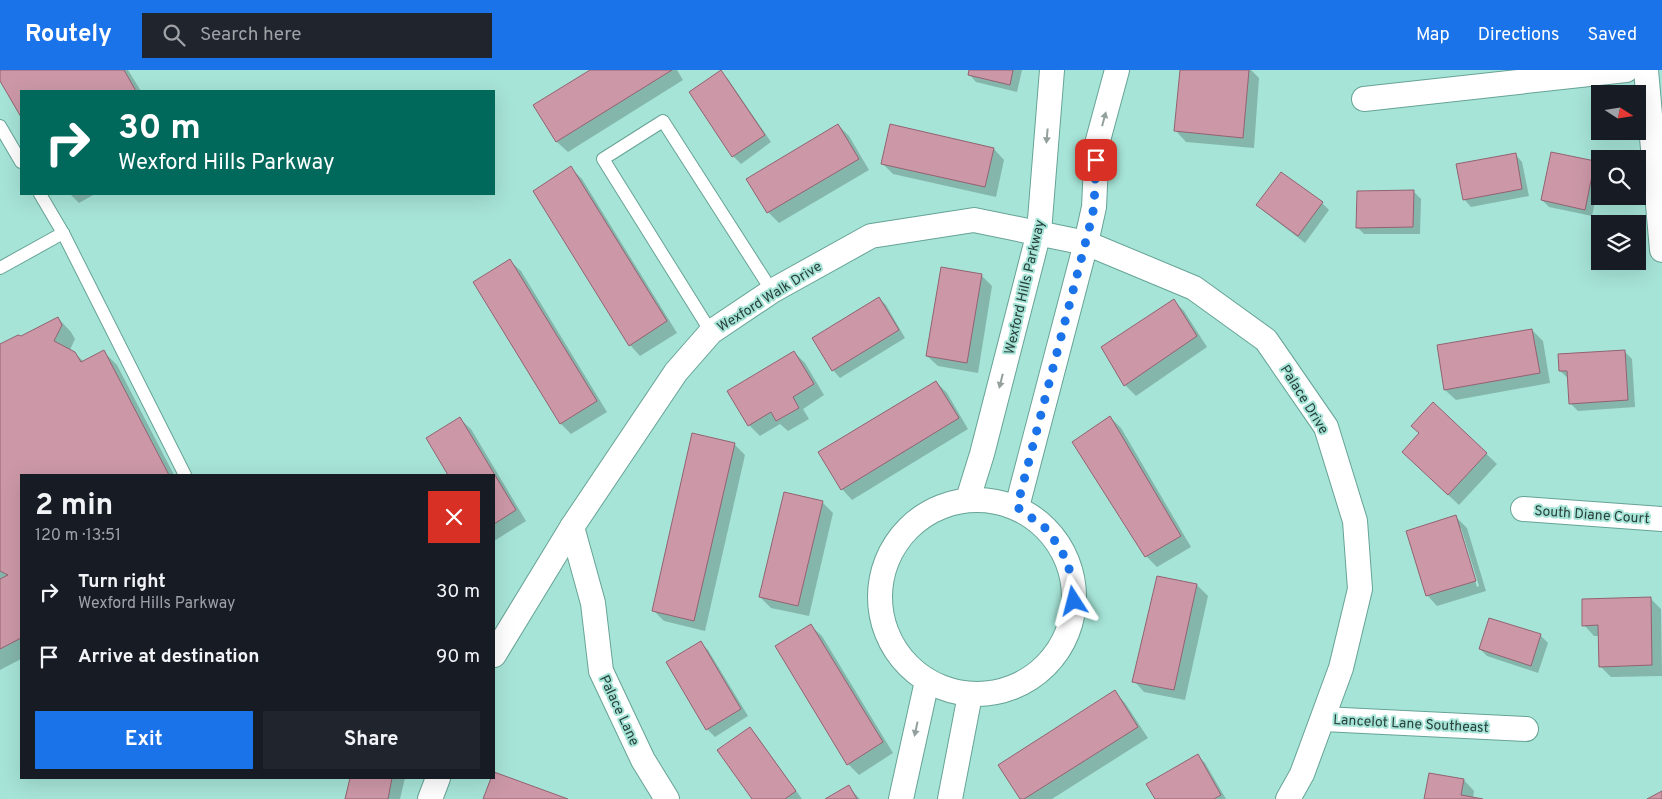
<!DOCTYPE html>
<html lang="en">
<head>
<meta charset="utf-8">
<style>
	body { margin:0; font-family:Overpass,sans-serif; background:#20242c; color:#f1f3f6; height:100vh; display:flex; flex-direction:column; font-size:19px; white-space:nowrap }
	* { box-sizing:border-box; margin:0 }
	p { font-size:16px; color:#9ea1a6 }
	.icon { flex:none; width:28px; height:28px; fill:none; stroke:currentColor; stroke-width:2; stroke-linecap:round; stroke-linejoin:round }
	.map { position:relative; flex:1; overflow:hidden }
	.details { position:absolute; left:20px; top:404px; width:475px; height:305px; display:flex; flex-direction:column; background:#171b24; border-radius:0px; box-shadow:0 5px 20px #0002 }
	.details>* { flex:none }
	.banner { position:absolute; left:20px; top:20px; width:475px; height:105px; border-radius:0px; box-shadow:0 5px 20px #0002; background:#00695c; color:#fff; overflow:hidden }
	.needle { width:32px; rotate:102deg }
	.buttons { position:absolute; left:1591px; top:15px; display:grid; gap:10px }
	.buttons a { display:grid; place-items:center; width:55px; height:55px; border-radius:0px; background:#171b24; box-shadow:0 5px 20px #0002; font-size:25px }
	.pin { position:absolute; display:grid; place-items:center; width:42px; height:42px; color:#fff; margin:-21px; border-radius:10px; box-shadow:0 2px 8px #0006 }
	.me { position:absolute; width:55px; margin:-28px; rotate:351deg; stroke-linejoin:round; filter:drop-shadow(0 0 4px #0008) }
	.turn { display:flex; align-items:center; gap:18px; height:105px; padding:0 15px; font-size:22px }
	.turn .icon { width:65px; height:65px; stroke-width:2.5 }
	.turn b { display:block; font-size:35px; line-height:42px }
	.round { display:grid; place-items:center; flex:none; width:52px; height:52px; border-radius:0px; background:#20242c }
	.head { display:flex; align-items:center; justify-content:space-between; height:85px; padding:0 15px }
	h1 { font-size:30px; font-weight:700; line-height:38px }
	.cta { display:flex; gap:10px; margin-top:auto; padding:10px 15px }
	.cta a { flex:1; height:58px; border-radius:0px; background:#1a73e8; color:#fff; font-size:20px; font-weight:700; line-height:58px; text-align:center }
	.cta a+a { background:#20242c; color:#f1f3f6 }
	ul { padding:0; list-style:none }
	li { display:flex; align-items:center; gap:15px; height:65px; padding:0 15px }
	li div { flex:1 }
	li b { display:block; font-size:19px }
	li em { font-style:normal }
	header { display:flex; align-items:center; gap:30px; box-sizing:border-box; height:70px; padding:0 25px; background:#1a73e8; color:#fff }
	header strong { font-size:24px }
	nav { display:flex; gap:28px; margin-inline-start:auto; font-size:18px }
	.search { width:350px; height:45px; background:#20242c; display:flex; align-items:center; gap:12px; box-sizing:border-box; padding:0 18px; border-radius:0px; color:#9ea1a6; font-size:19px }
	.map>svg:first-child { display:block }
	.shadow { fill:#0003; fill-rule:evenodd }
	.building { fill:#cc98a7; stroke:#936271 }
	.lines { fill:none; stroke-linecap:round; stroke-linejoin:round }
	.lane-casing { stroke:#66a396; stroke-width:14 }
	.street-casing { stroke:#66a396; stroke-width:26 }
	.lane { stroke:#fff; stroke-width:12 }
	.street { stroke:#fff; stroke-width:24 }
	.oneway { fill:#93a09d }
	.route { stroke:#1a73e8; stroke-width:9; stroke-dasharray:0 16.2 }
	.labels { text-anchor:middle; stroke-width:4; stroke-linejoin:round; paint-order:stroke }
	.street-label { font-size:14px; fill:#27403b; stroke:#a6e4d7 }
</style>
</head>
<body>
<header>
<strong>Routely</strong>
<div class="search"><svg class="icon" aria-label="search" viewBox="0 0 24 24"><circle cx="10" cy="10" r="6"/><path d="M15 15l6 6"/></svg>Search here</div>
<nav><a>Map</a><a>Directions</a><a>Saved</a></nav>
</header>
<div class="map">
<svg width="1662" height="729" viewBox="0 0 1662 729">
	<rect width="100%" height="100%" fill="#a6e4d7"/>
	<!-- shadow -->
	<g class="shadow">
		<path d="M0 0H128L141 21H21V44L0 9Z"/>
		<path d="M592 0H677L683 10 568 82 557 72 535 36Z"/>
		<path d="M970 0H1022L1017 22 976 12 969 4Z"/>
		<path d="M1181 0H1251L1259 8 1254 78 1186 72 1176 61Z"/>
		<path d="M721 2 728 9 771 72 741 94 733 86 691 23Z"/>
		<path d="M838 55 849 66 869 100 779 153 768 142Z"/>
		<path d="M994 79 1004 90 996 127 893 104 882 93Z"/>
		<path d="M1515 84 1522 92 1529 126 1471 137 1464 129Z"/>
		<path d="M1595 92 1600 98V108L1592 146 1549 137 1542 130Z"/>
		<path d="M571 98 582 109 677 263 640 286 630 275Z"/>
		<path d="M1413 121 1421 129 1420 164H1364L1357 157Z"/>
		<path d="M70 124H95L79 133Z"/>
		<path d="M1322 133 1329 140 1305 173 1265 142 1257 135Z"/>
		<path d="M510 191 521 201 607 342 571 364 561 354Z"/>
		<path d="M981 205 992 216 978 303 938 296 927 286Z"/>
		<path d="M879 228 886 235 905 268 840 308 833 300 814 268Z"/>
		<path d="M1174 231 1184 241 1207 277 1136 326 1125 315 1103 277Z"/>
		<path d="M58 248 71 262 75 269 70 280 75 283 84 292 104 282 117 295 174 405H21V589L0 600V276L21 268Z"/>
		<path d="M1532 260 1543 271 1550 313 1456 330 1445 320Z"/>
		<path d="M1624 281 1632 289 1635 337 1578 341 1570 333 1569 309 1560 301Z"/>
		<path d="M794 282 805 293 824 325 803 339 809 349 788 361 780 354 760 366 749 355Z"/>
		<path d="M936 312 947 323 968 359 852 430 842 419Z"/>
		<path d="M1433 333 1497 394 1459 435 1414 393 1420 363Z"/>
		<path d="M1110 347 1121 358 1191 477 1157 497 1146 486Z"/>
		<path d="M460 349 471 359 526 451 494 471V405H450Z"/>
		<path d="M734 374 745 385 705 561 664 551 653 540Z"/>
		<path d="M822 432 833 443 809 546 771 538 760 527Z"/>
		<path d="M1456 447 1467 458 1486 521 1437 536 1427 525ZM1459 458H1461L1479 516 1477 517Z"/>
		<path d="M1158 507 1197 515 1208 526 1185 630 1144 622 1134 611Z"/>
		<path d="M1650 528 1661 539 1662 606 1611 607 1600 596V566H1594L1584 555Z"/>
		<path d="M1490 549 1541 566 1548 573 1538 603 1487 586 1480 579Z"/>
		<path d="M811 556 822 566 893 683 859 705 848 694Z"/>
		<path d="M701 573 708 580 748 646 715 667 707 659 667 593Z"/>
		<path d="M1115 622 1125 633 1148 668 1052 729H1022Z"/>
		<path d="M750 658 757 666 802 729H754Z"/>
		<path d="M1198 686 1205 693 1226 729H1156Z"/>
		<path d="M351 708H405L400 729H346Z"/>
		<path d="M1464 710 1474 721 1473 728 1476 729H1425Z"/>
		<path d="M848 717 860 729H828Z"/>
	</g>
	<!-- building -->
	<g class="building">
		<path d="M0 0H124L136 21H21V47L0 11Z"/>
		<path d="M590 0H672L556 72 533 35Z"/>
		<path d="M721 0 765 65 732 87 689 22Z"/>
		<path d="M969 0H1013L1010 15 968 5Z"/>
		<path d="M1180 0H1249L1243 68 1174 61Z"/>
		<path d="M838 54 859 89 767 143 746 109Z"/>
		<path d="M890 54 994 78 985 117 881 94Z"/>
		<path d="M1551 82 1595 91 1585 140 1541 130Z"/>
		<path d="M1516 83 1522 119 1463 130 1456 94Z"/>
		<path d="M571 96 667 251 629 276 533 121Z"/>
		<path d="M1281 102 1323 132 1298 166 1256 135Z"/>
		<path d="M1414 120 1413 157 1356 158 1357 121Z"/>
		<path d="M510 189 597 331 560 354 473 212Z"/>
		<path d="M941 197 982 204 967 293 926 286Z"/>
		<path d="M879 227 899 260 832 301 812 268Z"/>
		<path d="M1174 229 1197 266 1124 316 1101 277Z"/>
		<path d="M58 247 62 255 54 271 75 282 81 292 104 280 169 405H21V568L0 579V509L8 505 0 501V274L18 265 21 266Z"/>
		<path d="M1532 259 1540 303 1444 320 1437 275Z"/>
		<path d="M1625 280 1628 330 1569 334 1567 301H1559L1558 284Z"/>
		<path d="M794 281 814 314 793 327 799 338 776 351 771 342 748 356 727 321Z"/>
		<path d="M936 311 959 348 841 420 818 382Z"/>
		<path d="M1433 332 1487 383 1448 425 1402 382 1419 363 1411 356Z"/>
		<path d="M1110 346 1181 466 1145 487 1072 372Z"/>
		<path d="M460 347 516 440 494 454V405H448L426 368Z"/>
		<path d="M692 363 735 373 694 551 652 541Z"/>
		<path d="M784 422 823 431 798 536 759 527Z"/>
		<path d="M1456 445 1476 511 1426 526 1406 461Z"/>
		<path d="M1157 506 1197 514 1174 620 1132 612Z"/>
		<path d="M1651 527 1652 595 1599 597 1598 555 1582 556V529Z"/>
		<path d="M1489 548 1541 564 1531 596 1479 579Z"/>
		<path d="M811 554 883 672 847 695 775 576Z"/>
		<path d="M701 571 741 639 706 660 666 592Z"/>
		<path d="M1115 620 1138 657 1024 729H1020L998 695Z"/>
		<path d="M750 657 796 721 785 729H752L717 680Z"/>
		<path d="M1198 684 1221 725 1214 729H1155L1146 714Z"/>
		<path d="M494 702 568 729H483L491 708H494Z"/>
		<path d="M1429 703 1464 709 1461 725 1483 729H1424Z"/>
		<path d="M350 708H392L388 729H345Z"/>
		<path d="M849 715 857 729H825Z"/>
		<path d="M1662 721V729H1647Z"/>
	</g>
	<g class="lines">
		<!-- lane casing -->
		<g class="lane-casing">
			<g id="lane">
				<path d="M0 56 21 92"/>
				<path d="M40 124 63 163 185 405"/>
				<path d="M0 198 63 163"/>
				<path d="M711 262 603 89 663 51 772 221"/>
			</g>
		</g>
		<!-- street casing -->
		<g class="street-casing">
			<g id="street">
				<path d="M1646 0 1662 180"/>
				<path d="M1364 29 1626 0"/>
				<path d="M968 429 982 384 1039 162 1052 0"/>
				<circle cx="977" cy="527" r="97"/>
				<path d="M1017 437 1086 173 1094 137 1097 74 1117 0"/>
				<path d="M1523 439 1662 449"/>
				<path d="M572 457 593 533 601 601 643 690 667 729"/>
				<path d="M494 585 572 457 676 302 711 262 772 221 871 166 974 150 1086 173 1194 218 1266 270 1326 357 1355 451 1360 519 1341 598 1302 704 1288 729"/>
				<path d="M1323 649 1526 659"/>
				<path d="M430 729 438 708"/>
				<path d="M901 729 927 611"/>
				<path d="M950 729 970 625"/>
			</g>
		</g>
		<!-- lane -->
		<use href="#lane" class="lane"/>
		<!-- street -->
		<use href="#street" class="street"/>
	</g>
	<!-- one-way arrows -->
	<defs><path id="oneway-solid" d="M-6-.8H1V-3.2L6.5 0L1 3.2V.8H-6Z" transform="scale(1.25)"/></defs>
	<g class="oneway">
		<use href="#oneway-solid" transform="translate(1104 49) rotate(-75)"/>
		<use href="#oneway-solid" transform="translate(1047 66) rotate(95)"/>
		<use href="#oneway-solid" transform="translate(1001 311) rotate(104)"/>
		<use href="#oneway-solid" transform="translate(916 659) rotate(102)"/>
	</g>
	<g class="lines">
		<!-- route -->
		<path class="route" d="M1074 531 1068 492 1048 460 1017 437 1090 155 1094 137 1096 90"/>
	</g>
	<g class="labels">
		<!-- street labels -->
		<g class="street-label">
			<text transform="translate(1024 217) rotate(-77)" y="5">Wexford Hills Parkway</text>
			<text transform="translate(769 226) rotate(-32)" y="5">Wexford Walk Drive</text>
			<text transform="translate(1305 329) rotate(58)" y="5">Palace Drive</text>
			<text transform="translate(1592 444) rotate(4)" y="5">South Diane Court</text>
			<text transform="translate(620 640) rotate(65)" y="5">Palace Lane</text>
			<text transform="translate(1411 653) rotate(3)" y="5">Lancelot Lane Southeast</text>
		</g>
	</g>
</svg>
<div class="buttons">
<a><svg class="needle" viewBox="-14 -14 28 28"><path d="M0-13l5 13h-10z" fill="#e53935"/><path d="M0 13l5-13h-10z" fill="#9ea1a6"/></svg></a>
<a><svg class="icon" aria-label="search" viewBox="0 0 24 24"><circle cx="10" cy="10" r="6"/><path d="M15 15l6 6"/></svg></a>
<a><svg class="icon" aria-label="layers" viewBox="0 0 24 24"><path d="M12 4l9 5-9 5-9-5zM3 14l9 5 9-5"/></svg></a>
</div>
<div class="pin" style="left:1096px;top:90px;background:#d93025"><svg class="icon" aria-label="arrive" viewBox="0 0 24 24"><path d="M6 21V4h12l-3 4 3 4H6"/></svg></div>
<svg class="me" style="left:1074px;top:531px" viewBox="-20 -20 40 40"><path d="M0-17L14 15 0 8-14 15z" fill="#1a73e8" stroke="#fff" stroke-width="4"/></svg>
<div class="banner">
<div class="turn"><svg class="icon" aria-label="right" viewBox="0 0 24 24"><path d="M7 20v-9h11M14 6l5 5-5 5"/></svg><div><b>30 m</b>Wexford Hills Parkway</div></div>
</div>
<section class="details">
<div class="head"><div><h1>2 min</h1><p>120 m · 13:51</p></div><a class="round" style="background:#d93025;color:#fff"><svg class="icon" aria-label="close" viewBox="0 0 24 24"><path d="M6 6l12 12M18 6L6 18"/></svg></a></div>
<ul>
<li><svg class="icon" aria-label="right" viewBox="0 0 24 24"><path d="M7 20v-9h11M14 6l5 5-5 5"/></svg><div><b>Turn right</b><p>Wexford Hills Parkway</p></div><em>30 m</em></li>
<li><svg class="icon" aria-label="arrive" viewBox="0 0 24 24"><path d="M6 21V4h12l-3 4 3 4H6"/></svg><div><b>Arrive at destination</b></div><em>90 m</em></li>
</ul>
<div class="cta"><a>Exit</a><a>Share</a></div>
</section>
</div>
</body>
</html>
